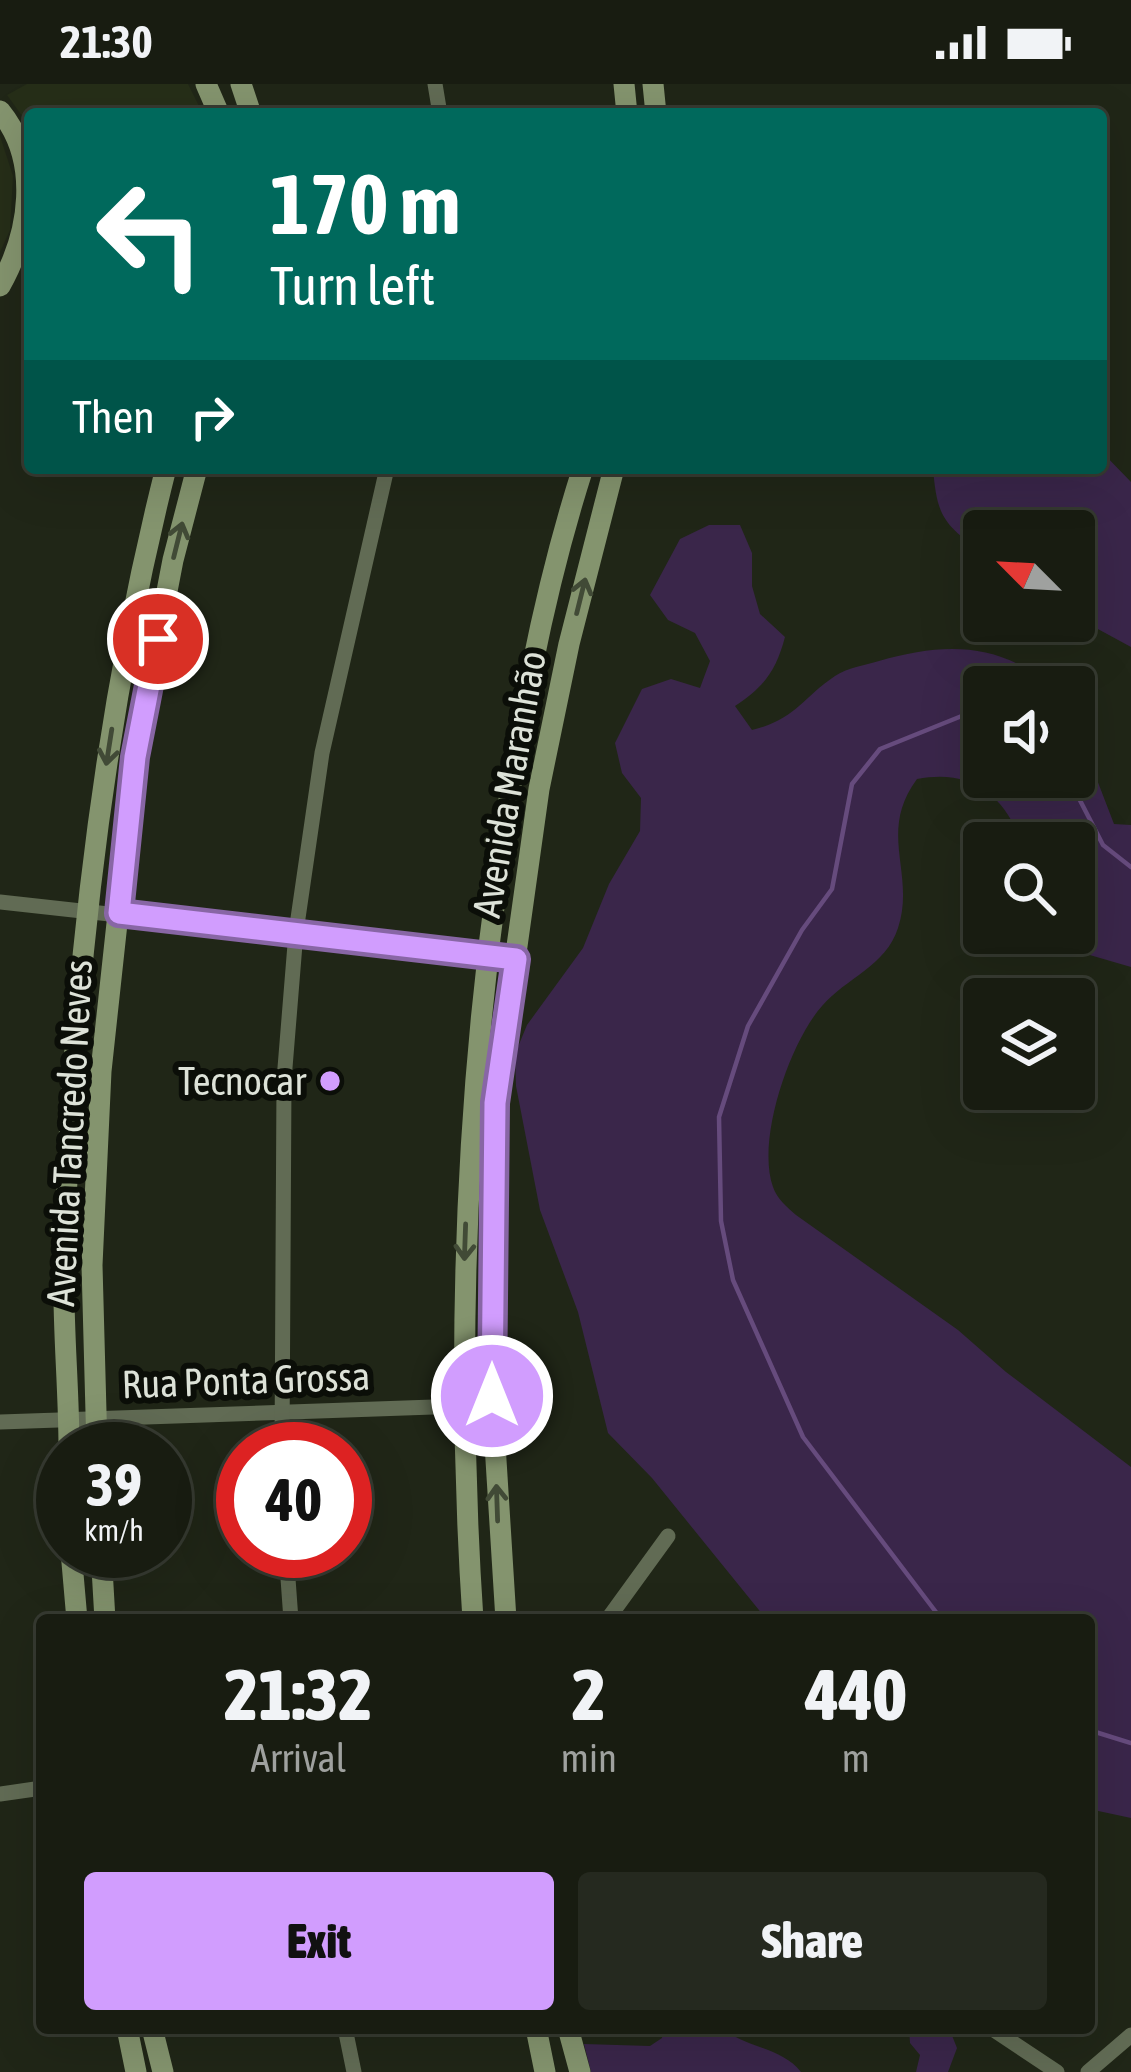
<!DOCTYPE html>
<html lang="en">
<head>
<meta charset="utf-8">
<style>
	body { margin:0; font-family:"Asap Condensed",sans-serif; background:#25291f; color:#f1f3f6; height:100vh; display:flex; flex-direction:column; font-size:45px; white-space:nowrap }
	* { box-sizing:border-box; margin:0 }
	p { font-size:39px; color:#9fa19f }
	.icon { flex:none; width:66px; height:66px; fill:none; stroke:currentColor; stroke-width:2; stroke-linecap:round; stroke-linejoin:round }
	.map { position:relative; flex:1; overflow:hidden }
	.details { position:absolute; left:36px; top:1530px; width:1059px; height:420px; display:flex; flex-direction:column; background:#181c11; border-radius:12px; box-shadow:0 12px 48px #0002,0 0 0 3px #363a31 }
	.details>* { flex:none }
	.top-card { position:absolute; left:24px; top:24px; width:1083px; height:366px; border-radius:12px; box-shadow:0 12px 48px #0002,0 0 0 3px #363a31; background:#00695c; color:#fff; overflow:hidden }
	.needle { width:78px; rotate:294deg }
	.controls { position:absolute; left:963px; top:426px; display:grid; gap:24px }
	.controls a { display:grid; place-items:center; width:132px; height:132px; border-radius:12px; background:#181c11; box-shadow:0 12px 48px #0002,0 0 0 3px #363a31; font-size:60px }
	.speed { position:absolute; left:36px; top:1338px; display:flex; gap:24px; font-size:60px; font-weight:700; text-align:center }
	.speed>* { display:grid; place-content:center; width:156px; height:156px; border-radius:50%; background:#181c11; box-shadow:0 12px 48px #0002,0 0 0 3px #363a31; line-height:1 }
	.speed small { font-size:30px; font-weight:400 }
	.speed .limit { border:18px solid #d22; background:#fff; color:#111 }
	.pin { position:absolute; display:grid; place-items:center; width:102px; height:102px; color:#fff; margin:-51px; border:6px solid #fff; border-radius:50%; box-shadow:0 3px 12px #0007 }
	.me { position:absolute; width:132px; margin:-66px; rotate:0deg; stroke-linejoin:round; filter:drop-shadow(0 0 9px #0008) }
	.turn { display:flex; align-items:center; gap:42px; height:252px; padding:0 48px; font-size:54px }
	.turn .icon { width:156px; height:156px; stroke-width:2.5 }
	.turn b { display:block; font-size:84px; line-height:102px }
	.then { display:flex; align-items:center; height:114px; padding:0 48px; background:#0003; gap:24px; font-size:45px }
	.eta { display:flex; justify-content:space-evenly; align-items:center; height:204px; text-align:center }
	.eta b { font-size:72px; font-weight:800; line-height:84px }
	.button { display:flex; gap:24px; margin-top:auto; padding:24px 48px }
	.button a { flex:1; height:138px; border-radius:12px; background:#d19dfe; color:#111; font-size:48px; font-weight:800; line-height:138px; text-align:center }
	.button a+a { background:#25291f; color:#f1f3f6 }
	.status { display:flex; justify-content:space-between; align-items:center; height:84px; padding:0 60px; background:#181c11; direction:ltr }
	.status svg { height:33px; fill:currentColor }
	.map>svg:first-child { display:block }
	.built { fill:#262e18 }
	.green { fill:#3a264a }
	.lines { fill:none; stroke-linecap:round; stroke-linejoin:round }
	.stream { stroke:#664b7d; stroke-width:4.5 }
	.street { stroke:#616b54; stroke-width:15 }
	.secondary { stroke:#84946e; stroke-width:21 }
	.oneway { stroke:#414a36 }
	.route-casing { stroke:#8866a5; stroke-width:30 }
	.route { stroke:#d19dfe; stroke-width:21 }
	.poi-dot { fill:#d19dfe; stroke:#0b0e08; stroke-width:4.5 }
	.labels { text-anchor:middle; stroke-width:12; stroke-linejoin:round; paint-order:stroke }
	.street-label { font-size:39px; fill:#dde2d8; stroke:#0b0e08 }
	.poi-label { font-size:39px; fill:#dde2d8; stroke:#0b0e08; text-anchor:end }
</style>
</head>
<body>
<div class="status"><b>21:30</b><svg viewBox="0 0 49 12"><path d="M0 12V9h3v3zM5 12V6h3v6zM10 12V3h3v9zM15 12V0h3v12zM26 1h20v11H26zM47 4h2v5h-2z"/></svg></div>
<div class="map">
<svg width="1131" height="1988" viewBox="0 0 1131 1988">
	<rect width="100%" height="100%" fill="#202617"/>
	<!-- built -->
	<g class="built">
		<path d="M27 0H188L203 30H30V43L7 11Z"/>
		<path d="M0 52 13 92 10 146 0 168Z"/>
	</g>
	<!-- green -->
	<g class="green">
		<path d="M1101 367 1131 398V563L1074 532V447H984V470C944 440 937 434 933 384H1101Z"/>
		<path d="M709 441H740L752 469V502L760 530 785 553C776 587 764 603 735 622L752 646C796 635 801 615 835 592 847 584 865 581 879 577 945 558 999 558 1053 603H984V693H1074V636L1114 740 1131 741V883L1076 867 1059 849H1074V759H1022C1003 710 972 685 917 695 877 749 916 789 898 844 886 882 846 894 822 922 790 958 756 1056 773 1103 777 1115 787 1123 796 1131L958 1246 1006 1288 1131 1383V1734L1089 1725V1536H767L652 1394 608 1349 578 1228 540 1126 516 1002 515 970 527 941 583 864 609 800 640 747 641 714 622 689 615 659 642 605 671 595 700 604 710 577 695 549 668 536 650 511 680 455Z"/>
		<path d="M664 1944H722C745 1964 782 1963 801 1988H591L584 1960 650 1962 662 1954Z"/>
		<path d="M909 1944H949L957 1964 948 1988H916L920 1971 910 1959Z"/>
	</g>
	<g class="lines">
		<!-- stream -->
		<g class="stream">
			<path d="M1068 693 1103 761 1131 783"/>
			<path d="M942 1536 803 1353 733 1196 721 1137 719 1033 748 942 802 846 832 805 852 700 880 665 984 623"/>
			<path d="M1089 1646 1131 1659"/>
		</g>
		<!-- street -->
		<g class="street">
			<path d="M435 0 440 30"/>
			<path d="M0 818 516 875"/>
			<path d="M0 1338 462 1322 492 1312"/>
			<path d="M282 1365 284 996 296 848 322 669 387 384"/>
			<path d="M286 1467 291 1536"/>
			<path d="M607 1536 668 1452"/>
			<path d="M0 1710 42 1704"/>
			<path d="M345 1944 354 1988"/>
			<path d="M991 1944 1057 1988"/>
			<path d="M1088 1988 1131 1951"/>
		</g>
		<!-- secondary -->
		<g class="secondary">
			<path d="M206 0 219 30"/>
			<path d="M241 0 251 30"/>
			<path d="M624 0 627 30"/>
			<path d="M653 0 656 30"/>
			<path d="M0 27C41 77 30 149 0 202"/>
			<path d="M69 1365C69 1301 62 1237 64 1173 72 908 101 641 166 384"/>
			<path d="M97 1365 92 1181 101 987 135 673 173 476 197 384"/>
			<path d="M71 1467 77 1536"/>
			<path d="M101 1467 105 1536"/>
			<path d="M473 1536C456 1281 464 1036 499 784 518 647 541 515 583 384"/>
			<path d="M506 1536 492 1312 495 1019 539 705 569 560 614 384"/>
			<path d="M127 1944 136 1988"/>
			<path d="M152 1944 163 1988"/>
			<path d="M536 1944 545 1988"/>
			<path d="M568 1944 580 1988"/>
		</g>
	</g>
	<!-- one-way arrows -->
	<defs><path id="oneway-shaft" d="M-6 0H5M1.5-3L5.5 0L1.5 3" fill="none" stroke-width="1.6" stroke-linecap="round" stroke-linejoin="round" transform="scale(3)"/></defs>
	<g class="oneway">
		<use href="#oneway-shaft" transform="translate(178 456) rotate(-76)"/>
		<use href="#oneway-shaft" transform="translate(581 512) rotate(-76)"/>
		<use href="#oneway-shaft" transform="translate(109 663) rotate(99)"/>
		<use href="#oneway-shaft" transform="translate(465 1158) rotate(92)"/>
		<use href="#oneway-shaft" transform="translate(497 1419) rotate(-92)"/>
	</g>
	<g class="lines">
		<!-- route casing -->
		<g class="route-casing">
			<path id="route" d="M158 555 135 673 119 829 516 875 495 1019 492 1312"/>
		</g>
		<!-- route -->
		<use href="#route" class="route"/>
	</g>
	<!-- markers -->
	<circle class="poi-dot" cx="330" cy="997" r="12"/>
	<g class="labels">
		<!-- street labels -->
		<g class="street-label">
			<text transform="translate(509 700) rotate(-80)" y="14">Avenida Maranhão</text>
			<text transform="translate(69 1049) rotate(-87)" y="14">Avenida Tancredo Neves</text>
			<text transform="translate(246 1296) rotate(-2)" y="14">Rua Ponta Grossa</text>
		</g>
		<!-- poi labels -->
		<g class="poi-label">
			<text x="306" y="1011">Tecnocar</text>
		</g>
	</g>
</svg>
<div class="controls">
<a><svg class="needle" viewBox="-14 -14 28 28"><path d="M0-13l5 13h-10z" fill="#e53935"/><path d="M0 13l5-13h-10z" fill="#9fa19f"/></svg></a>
<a><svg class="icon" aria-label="sound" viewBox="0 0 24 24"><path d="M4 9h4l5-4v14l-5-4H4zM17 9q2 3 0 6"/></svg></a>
<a><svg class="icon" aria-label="search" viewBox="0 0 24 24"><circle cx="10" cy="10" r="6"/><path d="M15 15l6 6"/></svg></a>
<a><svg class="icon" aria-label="layers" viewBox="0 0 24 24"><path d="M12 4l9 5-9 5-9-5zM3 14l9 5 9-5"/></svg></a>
</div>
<div class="speed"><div>39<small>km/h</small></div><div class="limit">40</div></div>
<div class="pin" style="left:158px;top:555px;background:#d93025"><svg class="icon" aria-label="arrive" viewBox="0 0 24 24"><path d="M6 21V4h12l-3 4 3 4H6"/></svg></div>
<svg class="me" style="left:492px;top:1312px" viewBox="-20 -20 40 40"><circle r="17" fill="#d19dfe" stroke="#fff" stroke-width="3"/><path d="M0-11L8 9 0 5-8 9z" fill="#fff"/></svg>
<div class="top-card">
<div class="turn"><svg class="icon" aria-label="left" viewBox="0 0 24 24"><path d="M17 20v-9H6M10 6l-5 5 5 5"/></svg><div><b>170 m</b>Turn left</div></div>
<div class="then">Then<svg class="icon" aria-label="right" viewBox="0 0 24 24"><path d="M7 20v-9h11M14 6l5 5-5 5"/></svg></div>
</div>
<section class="details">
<div class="eta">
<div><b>21:32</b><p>Arrival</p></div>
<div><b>2</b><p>min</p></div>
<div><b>440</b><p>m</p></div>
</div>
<div class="button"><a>Exit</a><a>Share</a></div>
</section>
</div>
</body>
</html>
